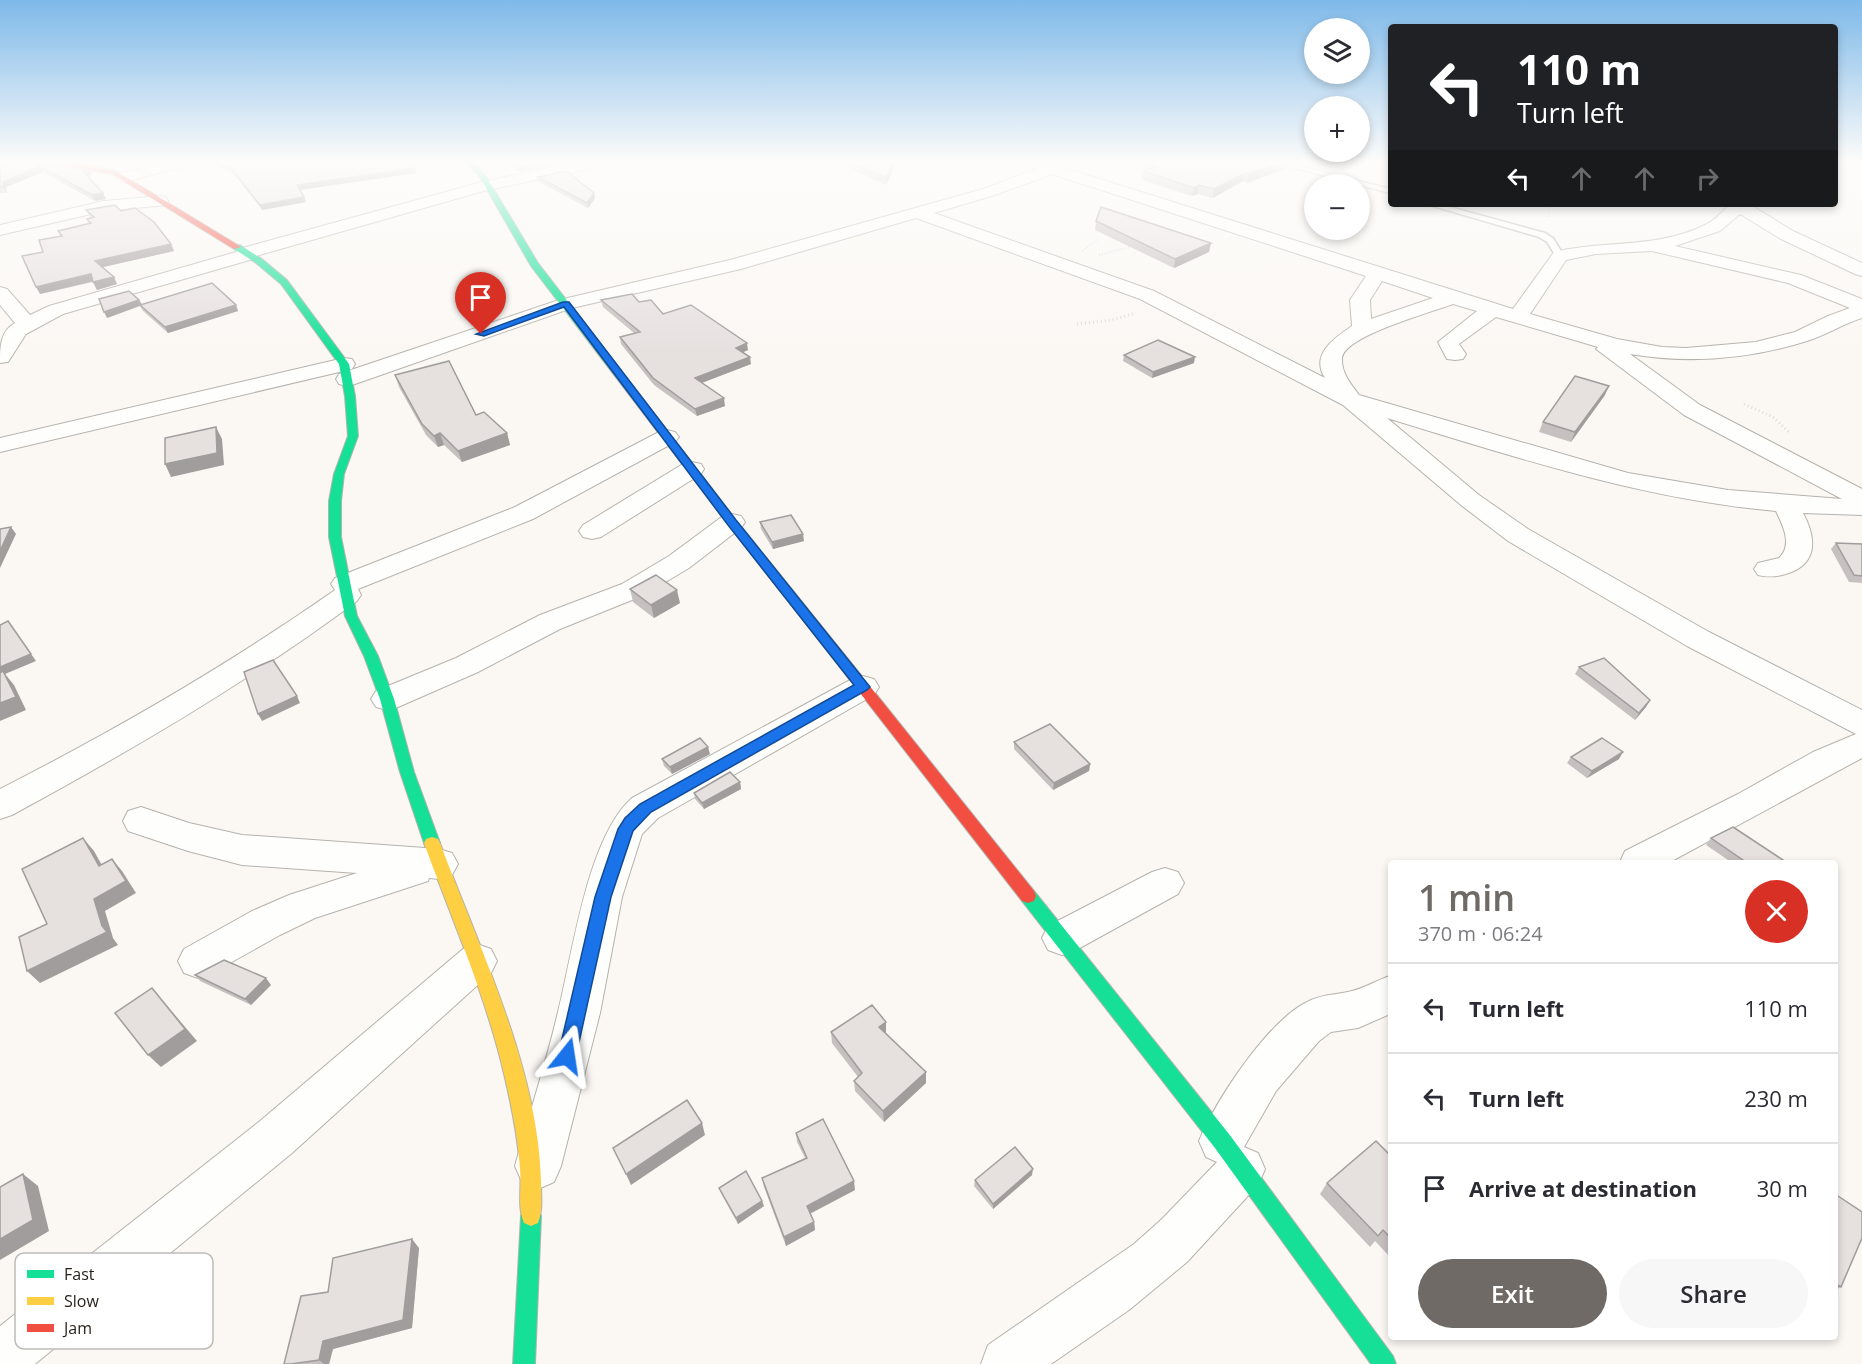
<!DOCTYPE html>
<html lang="en">
<head>
<meta charset="utf-8">
<style>
	body { margin:0; font-family:"Open Sans",sans-serif; background:#f7f7f7; color:#2b2b33; height:100vh; display:flex; flex-direction:column; font-size:22px; white-space:nowrap }
	* { box-sizing:border-box; margin:0 }
	p { font-size:20px; color:#7c7c81 }
	.icon { flex:none; width:33px; height:33px; fill:none; stroke:currentColor; stroke-width:2; stroke-linecap:round; stroke-linejoin:round }
	.map { position:relative; flex:1; overflow:hidden }
	.side { position:absolute; left:1388px; top:860px; width:450px; height:480px; display:flex; flex-direction:column; background:#fff; border-radius:6px; box-shadow:0 3px 9px #0003 }
	.side>* { flex:none }
	.guide { position:absolute; left:1388px; top:24px; width:450px; height:183px; border-radius:6px; box-shadow:0 3px 9px #0003; background:#202124; color:#fff; overflow:hidden }
	.controls { position:absolute; left:1304px; top:18px; display:grid; gap:12px }
	.controls a { display:grid; place-items:center; width:66px; height:66px; border-radius:50%; background:#fff; box-shadow:0 3px 9px #0003; font-size:30px }
	.pin { position:absolute; display:grid; place-items:center; width:51px; height:51px; color:#fff; margin:-62px -26px; border-radius:50% 50% 50% 0; rotate:-45deg; box-shadow:0 0 6px #0007 }
	.pin .icon { rotate:45deg }
	.me { position:absolute; width:66px; margin:-33px; rotate:15deg; stroke-linejoin:round; filter:drop-shadow(0 0 4px #0008) }
	.turn { display:flex; align-items:center; gap:21px; height:126px; padding:0 30px; font-size:27px }
	.turn .icon { width:78px; height:78px; stroke-width:2.5 }
	.turn b { display:block; font-size:42px; line-height:51px }
	.lanes { display:flex; align-items:center; height:57px; padding:0 30px; background:#0003; justify-content:center; gap:30px; direction:ltr }
	.lanes .off { opacity:.35 }
	.round { display:grid; place-items:center; flex:none; width:63px; height:63px; border-radius:32px; background:#f7f7f7 }
	.overview { display:flex; align-items:center; justify-content:space-between; height:102px; padding:0 30px }
	h1 { font-size:36px; font-weight:600; line-height:45px; color:#6f6a65 }
	.primary-button { display:flex; gap:12px; margin-top:auto; padding:12px 30px }
	.primary-button a { flex:1; height:69px; border-radius:36px; background:#6f6a65; color:#fff; font-size:24px; font-weight:600; line-height:69px; text-align:center }
	.primary-button a+a { background:#f7f7f7; color:#2b2b33 }
	ul { padding:0; list-style:none }
	li { display:flex; align-items:center; gap:18px; height:90px; padding:0 30px; border-top:2px solid #e1e1e2 }
	li div { flex:1 }
	li b { display:block; font-size:22px }
	li em { font-style:normal }
	.map>svg:first-child { display:block }
	.lines { fill:none; stroke-linecap:round; stroke-linejoin:round }
	.lane-casing { stroke:#b6b2ac; stroke-width:3 }
	.street-casing { stroke:#b6b2ac; stroke-width:2 }
	.fast-casing { stroke:#b6b2ac; stroke-width:2 }
	.slow-casing { stroke:#b6b2ac; stroke-width:2 }
	.jam-casing { stroke:#b6b2ac; stroke-width:2 }
	.path-far1 { stroke:#dddcdb; stroke-width:2; stroke-dasharray:1 2; stroke-linecap:butt }
	.path { stroke:#dddcdb; stroke-width:3; stroke-dasharray:1 3; stroke-linecap:butt }
	.lane { fill:#fefefd; fill-rule:evenodd }
	.street { fill:#fefefd; fill-rule:evenodd }
	.fast { fill:#16e098; fill-rule:evenodd }
	.slow { fill:#ffcf43; fill-rule:evenodd }
	.jam { fill:#f24e42; fill-rule:evenodd }
	.wall { fill:#c6c1c0 }
	.shaded-wall { fill:#a19d9c }
	.building { fill:#e6e0df; stroke:#a19d9c; stroke-width:1.5 }
	.route { fill:#1a73e8; stroke:#114b97; stroke-width:1.5 }
	.key { fill:#fff; stroke:#bdbcba; stroke-width:1.5 }
	.key-label { font-size:16px; fill:#241e18 }
</style>
</head>
<body>
<div class="map">
<svg width="1862" height="1364" viewBox="0 0 1862 1364">
	<rect width="100%" height="100%" fill="#fbf8f4"/>
	<g class="lines">
		<!-- lane casing -->
		<g class="lane-casing">
			<g id="lane">
				<path d="M1269 161H1281L1390 189V193Z"/>
				<path d="M1426 204H1439L1545 233 1553 238 1564 256 1557 258 1547 242 1539 237Z"/>
			</g>
		</g>
		<!-- street casing -->
		<g class="street-casing">
			<g id="street">
				<path d="M0 161H9L6 164 0 166Z"/>
				<path d="M170 161H197L194 164 124 182 116 177 118 174Z"/>
				<path d="M582 161H611L603 166 487 190 256 256 253 259 63 314 26 334 8 362 0 363C0 348 0 331 15 323L0 305V287L7 289 30 315 49 306 236 252 239 249 482 182Z"/>
				<path d="M1019 161 1064 163 1067 166 1065 168 1513 309 1554 252C1604 240 1659 249 1707 224 1715 220 1722 212 1728 206L1727 204H1749L1793 231 1862 263V276L1855 274 1781 239 1740 214 1720 231 1675 246 1801 275 1862 299V318C1843 324 1826 335 1807 341 1750 359 1689 364 1630 354L1700 405 1862 489V515L1803 513C1818 541 1817 567 1782 575 1773 577 1767 577 1758 575L1754 569 1758 563 1779 558C1793 545 1783 526 1776 511 1641 499 1515 457 1387 418L1479 495 1528 529 1709 632 1862 710V758L1670 862H1620L1625 851 1738 794 1813 752 1856 734 1687 646 1508 541 1461 505 1343 405 1140 299 916 218 741 269 572 308 355 384 347 386 339 384 336 379 339 374 559 300 730 260 983 189 1036 169 1022 164ZM1052 174 1366 276 1350 300 1352 326C1334 338 1310 355 1325 378L1154 291 934 213 995 195ZM1652 251 1788 283 1850 308 1828 316 1795 332 1756 342 1686 348 1662 347 1617 339 1530 314 1566 260 1596 254ZM1382 281 1433 298 1371 319 1370 300ZM1453 304 1477 311 1438 342 1447 359 1455 360 1463 359 1466 354 1459 344 1496 317 1598 347 1596 349 1684 415 1842 499 1728 490 1628 473 1359 395C1351 384 1341 373 1342 358 1344 336 1432 312 1453 304Z"/>
				<path d="M160 196 166 197 168 201 166 205 104 211 0 235V225L104 201Z"/>
				<path d="M344 358 352 359 355 364 352 369 0 452V438Z"/>
				<path d="M667 430 675 432 679 437 675 442 533 519 358 589 361 595 357 601C248 682 132 750 12 815L0 819V789C116 730 228 665 335 590L331 584 335 578 515 507 659 432Z"/>
				<path d="M692 462 701 464 704 469 701 474 601 537 592 539 583 537 579 531 583 525 683 464Z"/>
				<path d="M732 514 741 516 745 522 741 528 689 568 642 596 560 629 478 672 398 707 387 710 376 707 371 699 376 691 456 658 540 615 622 584 669 556 723 516Z"/>
				<path d="M863 676 874 679 879 687 874 695 658 818 642 834 622 897 600 1013 561 1166 554 1182 538 1189 522 1182 515 1166C529 1115 546 1063 558 1012 573 953 587 838 632 798L852 679Z"/>
				<path d="M141 807 189 823 242 835 439 849 452 853 458 864 452 875 439 879 429 878 428 881 315 918 280 935 212 973 198 978 184 973 178 961 184 949 252 911 289 895 357 873 242 865 188 851 128 831 123 821 128 811Z"/>
				<path d="M1165 868 1178 872 1184 883 1178 894 1076 950 1062 955 1048 950 1042 938 1048 926 1152 872Z"/>
				<path d="M477 944 491 949 497 961 491 973 292 1153 35 1364H0V1326L260 1121 463 949Z"/>
				<path d="M1390 976V1014L1358 1028 1331 1032 1319 1041 1276 1091 1244 1147 1258 1153 1265 1169 1258 1185 1187 1262 1129 1310 1051 1364H981L988 1345 1134 1244 1162 1219 1217 1162 1206 1157 1199 1141C1216 1100 1267 1022 1307 1002 1321 994 1337 995 1352 991 1365 988 1377 980 1390 976Z"/>
			</g>
		</g>
		<!-- fast casing -->
		<g class="fast-casing">
			<g id="fast">
				<path d="M467 161H473L487 178 538 263 736 520 860 674 862 677 860 680H850L728 524 531 266 481 179Z"/>
				<path d="M234 245H240L262 259 287 280 349 364 355 396 358 436 344 474 341 501V537L357 616 378 656 394 699 414 772 440 843 438 847 432 849 426 847 424 843 400 772 380 699 364 656 345 616 329 537V501L334 474 348 436 345 396 339 364 281 284 256 263 234 249Z"/>
				<path d="M1028 889 1034 891 1229 1134 1393 1356 1396 1364H1371L1215 1148 1022 901 1020 896 1022 891Z"/>
				<path d="M531 1206 538 1209 541 1216 535 1364H513L521 1216 524 1209Z"/>
			</g>
		</g>
		<!-- slow casing -->
		<g class="slow-casing">
			<path id="slow" d="M432 837 438 839 440 843C479 948 539 1070 541 1183 541 1196 543 1211 538 1223L531 1226 524 1223C517 1207 522 1186 520 1169 518 1138 512 1108 505 1078 487 998 452 920 424 843L426 839Z"/>
		</g>
		<!-- jam casing -->
		<g class="jam-casing">
			<g id="jam">
				<path d="M35 161H65L116 171 241 247 234 249 112 174Z"/>
				<path d="M855 672 860 674 1034 891 1036 896 1034 901 1028 903 1022 901 850 680 848 677Z"/>
			</g>
		</g>
		<!-- path-far1 -->
		<g class="path-far1">
			<path d="M1549 204V219"/>
			<path d="M1082 251 1097 240"/>
			<path d="M1099 255 1130 247"/>
		</g>
		<!-- path -->
		<g class="path">
			<path d="M1077 324 1112 320 1136 313"/>
			<path d="M1744 404 1773 417 1790 433"/>
		</g>
		<!-- lane -->
		<use href="#lane" class="lane"/>
		<!-- street -->
		<use href="#street" class="street"/>
		<!-- fast -->
		<use href="#fast" class="fast"/>
		<!-- slow -->
		<use href="#slow" class="slow"/>
		<!-- jam -->
		<use href="#jam" class="jam"/>
	</g>
	<!-- wall -->
	<g class="wall">
		<path d="M0 161 35 163 90 170 92 175 88 176 106 199 95 201 43 172 6 187 7 193H0Z"/>
		<path d="M92 161H112L109 164Z"/>
		<path d="M204 161H403L416 173 300 190 306 202 262 210 233 173Z"/>
		<path d="M519 161H553V165L520 172 513 168 511 163Z"/>
		<path d="M833 161H890L893 162V169L886 185Z"/>
		<path d="M1152 161H1289L1287 168 1247 183 1243 181 1213 198 1198 194 1192 196 1142 180 1143 171H1145V164L1153 161Z"/>
		<path d="M1290 161H1308L1300 164Z"/>
		<path d="M538 177 594 193 595 198 588 208 539 182Z"/>
		<path d="M86 210 121 211 171 244 174 251 103 267 117 284 97 290 93 282 40 294 61 236 58 231 89 224 87 219 91 218Z"/>
		<path d="M1096 221 1209 252 1174 268 1095 230Z"/>
		<path d="M139 300 142 304 236 305 238 311 168 333 143 311 140 306 107 318Z"/>
		<path d="M601 300 639 302 748 350 743 352 751 364 702 383 725 406 697 416 654 385 621 344 620 337 634 333 603 307Z"/>
		<path d="M1124 355 1194 363 1152 378 1123 361Z"/>
		<path d="M395 375 476 415 507 433 510 445 462 462 444 445 438 447 426 435 399 387Z"/>
		<path d="M1605 395 1571 442 1539 432 1543 422Z"/>
		<path d="M760 522 804 541 773 549 761 529Z"/>
		<path d="M1836 543 1862 544V583L1849 582 1831 549Z"/>
		<path d="M630 589 680 603 654 618 633 602Z"/>
		<path d="M1579 667 1650 700 1646 707 1635 720 1575 674Z"/>
		<path d="M1014 742 1090 764 1089 771 1053 790 1014 749Z"/>
		<path d="M710 754 672 774 664 766 662 759Z"/>
		<path d="M1571 757 1619 759 1587 778 1567 763Z"/>
		<path d="M740 782 741 789 704 809 695 799 694 793Z"/>
		<path d="M1711 838 1783 860 1781 862H1731L1706 845Z"/>
		<path d="M195 975 271 985 251 1005 200 981Z"/>
		<path d="M886 1022V1033L926 1072V1083L884 1122 855 1091 854 1081 858 1077 832 1043 831 1032Z"/>
		<path d="M796 1133 855 1190 810 1214 814 1222 815 1230 786 1246 764 1187 762 1178 805 1158 797 1142Z"/>
		<path d="M1390 1155V1257L1375 1241 1370 1247 1320 1194 1327 1183Z"/>
		<path d="M1032 1175 993 1209 974 1186 975 1180Z"/>
		<path d="M719 1188 764 1206 738 1224 721 1193Z"/>
		<path d="M1838 1196 1841 1287 1834 1291V1198Z"/>
		<path d="M419 1248 412 1328 333 1349 329 1364H284L328 1292Z"/>
	</g>
	<!-- shaded-wall -->
	<g class="shaded-wall">
		<path d="M548 161H553V165L520 172 519 167Z"/>
		<path d="M1287 161H1289L1287 168 1247 183 1248 174Z"/>
		<path d="M893 162V169L886 185V178Z"/>
		<path d="M40 166 43 172 6 187 7 193 3 187V182Z"/>
		<path d="M415 168 416 173 299 190 297 185Z"/>
		<path d="M90 170 92 175 86 177 83 171Z"/>
		<path d="M1245 173 1243 181 1213 198 1214 189Z"/>
		<path d="M1199 185 1198 194 1192 196 1194 188Z"/>
		<path d="M103 193 106 199 95 201 92 195Z"/>
		<path d="M594 193 595 198 588 208 587 203Z"/>
		<path d="M304 197 306 202 262 210 260 205Z"/>
		<path d="M1211 243 1209 252 1174 268 1175 259Z"/>
		<path d="M171 244 174 251 99 268 95 261Z"/>
		<path d="M91 274 94 281 40 294 36 287Z"/>
		<path d="M114 277 117 284 97 290 93 282Z"/>
		<path d="M139 300 142 305 107 318 104 312Z"/>
		<path d="M236 305 238 311 168 333 165 327Z"/>
		<path d="M747 343 748 350 737 355 736 348Z"/>
		<path d="M750 357 751 364 696 385 695 378Z"/>
		<path d="M1195 357 1194 363 1152 378 1153 372Z"/>
		<path d="M1609 386 1605 395 1571 442 1575 432Z"/>
		<path d="M724 398 725 406 697 416 695 409Z"/>
		<path d="M216 427 222 439 224 465 171 477 165 464Z"/>
		<path d="M440 433 444 445 438 447 434 436Z"/>
		<path d="M507 433 510 445 462 462 458 451Z"/>
		<path d="M11 527 16 534 0 568V551Z"/>
		<path d="M803 534 804 541 773 549 772 542Z"/>
		<path d="M677 590 680 603 654 618 651 605Z"/>
		<path d="M8 621 36 661 5 674 14 685 26 710 0 721V667Z"/>
		<path d="M297 696 300 703 262 721 258 714Z"/>
		<path d="M1650 700 1646 707 1635 720 1639 713Z"/>
		<path d="M708 747 710 754 672 774 670 767Z"/>
		<path d="M1623 752 1619 759 1587 778 1592 771Z"/>
		<path d="M1090 764 1089 771 1053 790 1054 783Z"/>
		<path d="M740 782 741 789 704 809 702 803Z"/>
		<path d="M83 838 94 851 109 878 99 866Z"/>
		<path d="M112 859 122 871 136 893 105 911 113 938 118 945 40 983 27 971 102 926 94 899Z"/>
		<path d="M266 978 271 985 251 1005 245 999Z"/>
		<path d="M152 988 197 1041 161 1067 148 1055Z"/>
		<path d="M886 1022V1033L880 1038 879 1027Z"/>
		<path d="M926 1072V1083L884 1122 883 1111Z"/>
		<path d="M702 1123 705 1135 631 1185 626 1174Z"/>
		<path d="M1033 1169 1032 1175 993 1209V1204Z"/>
		<path d="M23 1174 38 1186 49 1231 0 1260V1239Z"/>
		<path d="M854 1181 855 1190 809 1214 807 1206Z"/>
		<path d="M762 1201 764 1206 738 1224 736 1218Z"/>
		<path d="M814 1222 815 1230 786 1246 784 1237Z"/>
		<path d="M412 1239 419 1248 412 1328 333 1349 329 1364H324L319 1360 323 1341Z"/>
	</g>
	<!-- building -->
	<g class="building">
		<path d="M0 161H32L35 163 90 170 83 171 103 193 92 195 40 166 3 182V187H0Z"/>
		<path d="M214 161H403L415 168 297 185 304 197 260 205 231 168Z"/>
		<path d="M519 161H548L519 167 511 163Z"/>
		<path d="M848 161H890L893 162 886 178Z"/>
		<path d="M1154 161H1287L1248 174 1245 173 1214 189 1199 185 1194 188 1143 171 1155 167 1145 164Z"/>
		<path d="M566 171 594 193 587 203 538 177Z"/>
		<path d="M115 205 121 211 135 208 154 222 171 244 95 261 114 277 93 282 91 274 36 287 22 256 43 252 39 240 62 236 58 231 91 223 87 219 94 217 86 210Z"/>
		<path d="M1101 207 1211 243 1175 259 1096 221Z"/>
		<path d="M212 283 236 305 165 327 140 305Z"/>
		<path d="M129 291 139 300 104 312 99 299Z"/>
		<path d="M632 294 639 302 651 300 663 314 691 305 747 343 736 348 750 357 695 378 724 398 695 409 653 378 620 337 640 332 601 300Z"/>
		<path d="M1158 340 1195 357 1153 372 1124 355Z"/>
		<path d="M449 361 476 415 484 412 507 433 458 451 440 433 434 436 422 424 395 375Z"/>
		<path d="M1575 376 1609 386 1575 432 1543 422Z"/>
		<path d="M216 427 217 453 165 464V438Z"/>
		<path d="M791 515 803 534 772 542 760 522Z"/>
		<path d="M11 527 0 551V529Z"/>
		<path d="M1836 543 1862 544V576L1854 575Z"/>
		<path d="M656 575 677 590 651 605 630 589Z"/>
		<path d="M8 621 31 654 0 667V625Z"/>
		<path d="M1604 658 1650 700 1639 713 1579 667Z"/>
		<path d="M273 660 297 696 258 714 244 672Z"/>
		<path d="M3 671 16 697 0 703V673Z"/>
		<path d="M1050 724 1090 764 1054 783 1014 742Z"/>
		<path d="M700 738 708 747 670 767 662 759Z"/>
		<path d="M1602 738 1623 752 1592 771 1571 757Z"/>
		<path d="M730 772 740 782 702 803 694 793Z"/>
		<path d="M1733 827 1783 860 1780 862H1746L1711 838Z"/>
		<path d="M83 838 99 866 112 859 126 881 94 899 102 926 107 932 27 971 19 937 47 924 22 869Z"/>
		<path d="M224 960 266 978 245 999 195 975Z"/>
		<path d="M152 988 185 1029 148 1055 115 1013Z"/>
		<path d="M872 1005 886 1022 879 1027 926 1072 883 1111 854 1081 862 1073 831 1032Z"/>
		<path d="M687 1100 702 1123 626 1174 613 1148Z"/>
		<path d="M823 1119 854 1181 807 1206 814 1222 784 1237 762 1178 807 1158 796 1133Z"/>
		<path d="M1376 1141 1390 1155V1237L1383 1230 1378 1236 1327 1183Z"/>
		<path d="M1015 1147 1033 1169 993 1204 975 1180Z"/>
		<path d="M746 1171 762 1201 736 1218 719 1188Z"/>
		<path d="M23 1174 33 1220 0 1239V1187Z"/>
		<path d="M1838 1196 1862 1212V1238L1841 1287 1834 1283V1203Z"/>
		<path d="M412 1239 403 1320 323 1341 319 1360 291 1364H284L301 1296 328 1292 333 1258Z"/>
	</g>
	<!-- sky -->
	<linearGradient id="sky" x2="0" y2="1"><stop stop-color="#7eb9e9"/><stop offset="0.46" stop-color="#fdfcfa"/><stop offset="1" stop-color="#fdfcfa" stop-opacity="0"/></linearGradient>
	<rect width="1862" height="352" fill="url(#sky)"/>
	<!-- route -->
	<path class="route" d="M563 302H569L736 520 870 687 867 690 651 812 633 831 611 897 576 1056 574 1062 567 1065 561 1062 558 1056 595 897 618 829 625 818 640 804 854 685 728 525 564 307 484 336 476 334Z"/>
	<!-- legend -->
	<rect x="15" y="1253" width="198" height="96" rx="9" class="key"/>
	<rect x="27" y="1270" width="27" height="8" fill="#16e098"/>
	<rect x="27" y="1297" width="27" height="8" fill="#ffcf43"/>
	<rect x="27" y="1324" width="27" height="8" fill="#f24e42"/>
	<g class="key-label">
		<text x="64" y="1280">Fast</text>
		<text x="64" y="1307">Slow</text>
		<text x="64" y="1334">Jam</text>
	</g>
</svg>
<div class="controls">
<a><svg class="icon" aria-label="layers" viewBox="0 0 24 24"><path d="M12 4l9 5-9 5-9-5zM3 14l9 5 9-5"/></svg></a>
<a>+</a>
<a>−</a>
</div>
<div class="pin" style="left:481px;top:334px;background:#d93025"><svg class="icon" aria-label="arrive" viewBox="0 0 24 24"><path d="M6 21V4h12l-3 4 3 4H6"/></svg></div>
<svg class="me" style="left:567px;top:1056px" viewBox="-20 -20 40 40"><path d="M0-17L14 15 0 8-14 15z" fill="#1a73e8" stroke="#fff" stroke-width="4"/></svg>
<div class="guide">
<div class="turn"><svg class="icon" aria-label="left" viewBox="0 0 24 24"><path d="M17 20v-9H6M10 6l-5 5 5 5"/></svg><div><b>110 m</b>Turn left</div></div>
<div class="lanes"><svg class="icon" aria-label="left" viewBox="0 0 24 24"><path d="M17 20v-9H6M10 6l-5 5 5 5"/></svg><svg class="icon off" aria-label="ahead" viewBox="0 0 24 24"><path d="M12 20V5M6 11l6-6 6 6"/></svg><svg class="icon off" aria-label="ahead" viewBox="0 0 24 24"><path d="M12 20V5M6 11l6-6 6 6"/></svg><svg class="icon off" aria-label="right" viewBox="0 0 24 24"><path d="M7 20v-9h11M14 6l5 5-5 5"/></svg></div>
</div>
<section class="side">
<div class="overview"><div><h1>1 min</h1><p>370 m · 06:24</p></div><a class="round" style="background:#d93025;color:#fff"><svg class="icon" aria-label="close" viewBox="0 0 24 24"><path d="M6 6l12 12M18 6L6 18"/></svg></a></div>
<ul>
<li><svg class="icon" aria-label="left" viewBox="0 0 24 24"><path d="M17 20v-9H6M10 6l-5 5 5 5"/></svg><div><b>Turn left</b></div><em>110 m</em></li>
<li><svg class="icon" aria-label="left" viewBox="0 0 24 24"><path d="M17 20v-9H6M10 6l-5 5 5 5"/></svg><div><b>Turn left</b></div><em>230 m</em></li>
<li><svg class="icon" aria-label="arrive" viewBox="0 0 24 24"><path d="M6 21V4h12l-3 4 3 4H6"/></svg><div><b>Arrive at destination</b></div><em>30 m</em></li>
</ul>
<div class="primary-button"><a>Exit</a><a>Share</a></div>
</section>
</div>
</body>
</html>
